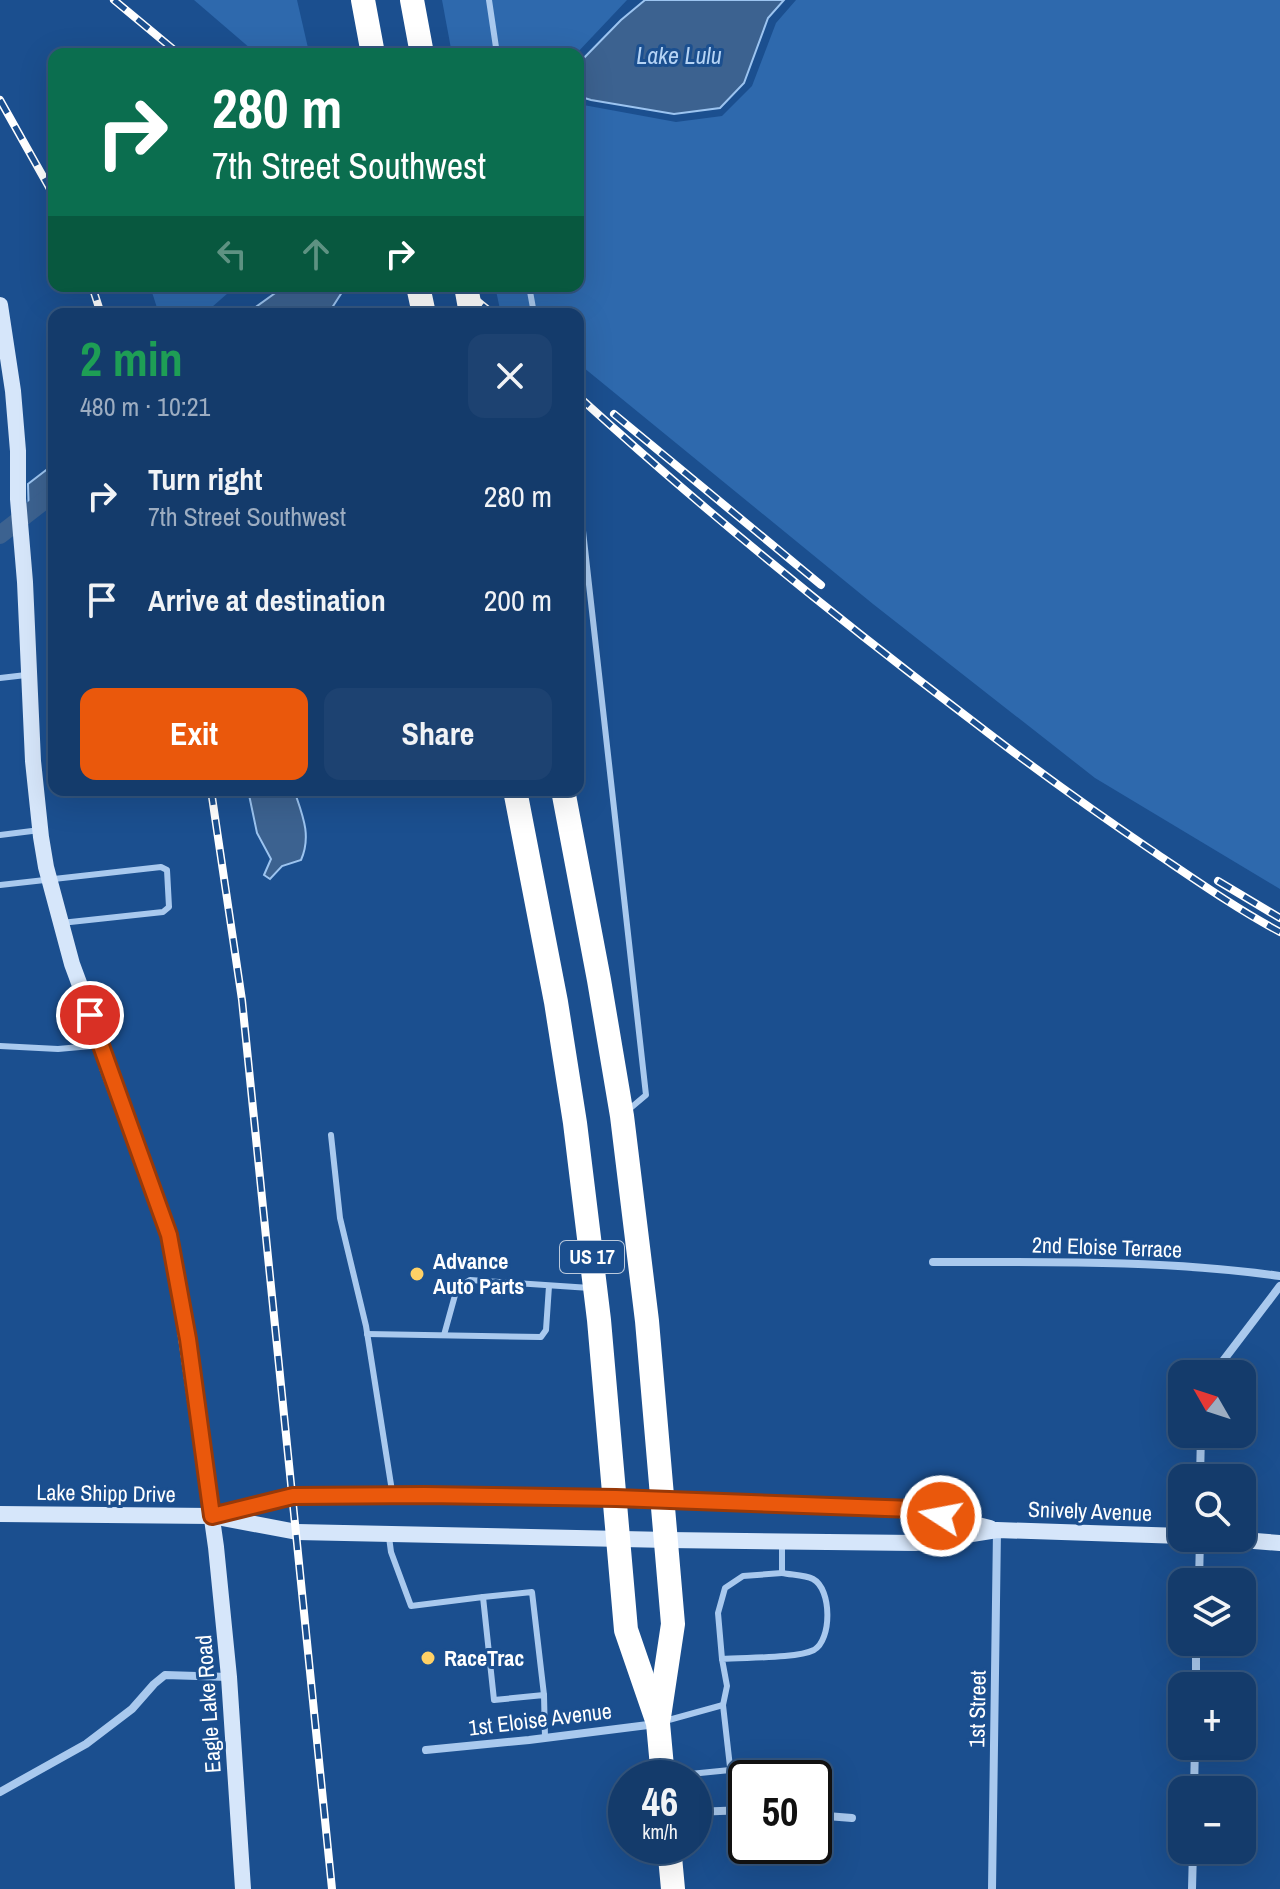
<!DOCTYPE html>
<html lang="en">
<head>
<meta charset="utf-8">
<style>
	body { margin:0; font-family:"Archivo Narrow",sans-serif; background:#1d4271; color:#f1f3f6; height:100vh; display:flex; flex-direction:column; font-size:30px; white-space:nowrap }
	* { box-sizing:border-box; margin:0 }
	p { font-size:26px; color:#9dadc1 }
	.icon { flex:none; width:44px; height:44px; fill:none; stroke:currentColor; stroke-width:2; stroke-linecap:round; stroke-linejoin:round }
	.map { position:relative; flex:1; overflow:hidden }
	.details { position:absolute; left:48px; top:308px; width:536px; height:488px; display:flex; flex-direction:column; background:#143b6b; border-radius:16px; box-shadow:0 8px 32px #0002,0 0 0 2px #33557e }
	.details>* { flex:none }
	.banner { position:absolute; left:48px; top:48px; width:536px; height:244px; border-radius:16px; box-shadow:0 8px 32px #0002,0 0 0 2px #33557e; background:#0b6e4f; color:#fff; overflow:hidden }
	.needle { width:52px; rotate:309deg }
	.controls { position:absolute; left:1168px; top:1360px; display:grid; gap:16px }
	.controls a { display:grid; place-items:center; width:88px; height:88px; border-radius:16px; background:#143b6b; box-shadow:0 8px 32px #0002,0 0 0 2px #33557e; font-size:40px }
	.speed { position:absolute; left:608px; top:1760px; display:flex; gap:16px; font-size:40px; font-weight:700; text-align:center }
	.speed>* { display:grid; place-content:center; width:104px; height:104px; border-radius:50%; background:#143b6b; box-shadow:0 8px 32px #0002,0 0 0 2px #33557e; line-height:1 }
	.speed small { font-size:20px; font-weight:400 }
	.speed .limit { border:4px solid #111; border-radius:12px; background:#fff; color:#111 }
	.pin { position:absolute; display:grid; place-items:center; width:68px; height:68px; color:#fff; margin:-34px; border:4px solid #fff; border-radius:50%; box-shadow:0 2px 8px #0007 }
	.me { position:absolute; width:88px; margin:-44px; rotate:281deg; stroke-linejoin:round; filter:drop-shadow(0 0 6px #0008) }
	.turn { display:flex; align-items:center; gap:28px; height:168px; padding:0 32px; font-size:36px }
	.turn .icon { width:104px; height:104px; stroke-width:2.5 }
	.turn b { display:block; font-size:56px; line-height:68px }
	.lanes { display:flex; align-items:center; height:76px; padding:0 32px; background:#0003; justify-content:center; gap:40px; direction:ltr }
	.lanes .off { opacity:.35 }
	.round { display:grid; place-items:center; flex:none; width:84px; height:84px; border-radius:16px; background:#1d4271 }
	.overview { display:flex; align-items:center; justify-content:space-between; height:136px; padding:0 32px }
	h1 { font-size:48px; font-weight:800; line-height:60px; color:#1e9e55 }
	.action { display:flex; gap:16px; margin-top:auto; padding:16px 32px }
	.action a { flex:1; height:92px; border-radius:16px; background:#ea580c; color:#fff; font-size:32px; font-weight:800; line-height:92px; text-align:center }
	.action a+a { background:#1d4271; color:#f1f3f6 }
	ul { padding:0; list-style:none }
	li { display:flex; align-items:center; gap:24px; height:104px; padding:0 32px }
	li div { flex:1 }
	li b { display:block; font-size:30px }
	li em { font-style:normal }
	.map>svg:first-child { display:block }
	.green { fill:#2e69ad }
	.water { fill:#3c6290; stroke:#9cc4f0; stroke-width:2 }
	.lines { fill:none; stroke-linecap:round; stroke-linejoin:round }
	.canal { stroke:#3c6290; stroke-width:18 }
	.lane { stroke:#a9c9ee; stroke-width:6 }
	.street { stroke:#a9c9ee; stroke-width:8 }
	.secondary { stroke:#d6e6fa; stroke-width:16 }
	.highway { stroke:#fff; stroke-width:24 }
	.rail-casing { stroke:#fff; stroke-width:8 }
	.rail { stroke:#1b4f8f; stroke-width:5; stroke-dasharray:15; stroke-linecap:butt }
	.highway-bridge { stroke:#fff; stroke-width:24 }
	.route-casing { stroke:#983908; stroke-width:20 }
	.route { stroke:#ea580c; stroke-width:14 }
	.poi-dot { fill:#ffd166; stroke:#1b4f8f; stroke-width:3 }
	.labels { text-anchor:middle; stroke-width:6; stroke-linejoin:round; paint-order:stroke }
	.shield { fill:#1b4f8f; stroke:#bbcadd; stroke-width:2 }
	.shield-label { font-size:20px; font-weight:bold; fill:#fff }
	.street-label { font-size:22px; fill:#fff; stroke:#1b4f8f }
	.poi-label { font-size:22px; font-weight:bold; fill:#fff; stroke:#1b4f8f; text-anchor:start }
	.water-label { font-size:24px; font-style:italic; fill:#b5d3f5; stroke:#1b4f8f }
</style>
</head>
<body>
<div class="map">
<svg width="1280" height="1889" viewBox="0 0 1280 1889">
	<rect width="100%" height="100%" fill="#1b4f8f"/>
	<!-- green -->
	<g class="green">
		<path d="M194 0H297L308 48 307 54H257Z"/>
		<path d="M442 0H627L576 54H452Z"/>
		<path d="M796 0H1280V889L1095 778 873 604 578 363V314H501L495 286H578V104L676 122 722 116 752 86 776 23Z"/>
		<path d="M150 286H236L204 314H159Z"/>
	</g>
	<!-- water -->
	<g class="water">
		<path d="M645 0H784L768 18 744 83 720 108 674 114 591 100 578 96V64L621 20Z"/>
		<path d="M285 286H346L328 314H246Z"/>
		<path d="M54 464V500L29 518 28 484Z"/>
		<path d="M248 790H294C302 814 312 835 301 860L282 866 270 879 264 875 271 859 257 833Z"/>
	</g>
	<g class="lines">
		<!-- canal -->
		<path class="canal" d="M0 535 54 493"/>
		<!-- lane -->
		<g class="lane">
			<path d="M489 0 497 54"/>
			<path d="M529 286 533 308"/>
			<path d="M578 486 646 1095 627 1111"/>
			<path d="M0 678 26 675"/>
			<path d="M0 835 40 830"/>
			<path d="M0 885 161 867 167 870 169 907 163 912 61 923"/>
			<path d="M0 1046 58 1049 102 1045"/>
			<path d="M331 1135 340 1218 366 1326 392 1491"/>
			<path d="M367 1334 541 1337 546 1330 549 1286"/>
			<path d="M444 1335 457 1288 470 1280 590 1288"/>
			<path d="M389 1537 391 1552 411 1606 483 1597 494 1700 544 1695 545 1738"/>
			<path d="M483 1597 532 1592 544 1695"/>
			<path d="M722 1659 718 1613 725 1588 743 1576 782 1573"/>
			<path d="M665 1721 723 1705"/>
			<path d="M670 1776 730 1770"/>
			<path d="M735 1811 723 1705 727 1686 722 1659C744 1657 796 1659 814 1650 832 1640 832 1589 813 1579 805 1575 792 1575 782 1573V1545"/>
		</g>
		<!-- street -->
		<g class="street">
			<path d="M933 1262C1049 1262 1165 1260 1280 1276"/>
			<path d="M1213 1374 1280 1286"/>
			<path d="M1200 1478 1201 1434"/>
			<path d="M1199 1582 1200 1538"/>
			<path d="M1196 1686V1642"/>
			<path d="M426 1750 529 1740 656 1724"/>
			<path d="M1194 1790 1195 1746"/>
			<path d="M0 1792 86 1744 132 1709 154 1684 165 1675 229 1677"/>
			<path d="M694 1812 746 1810"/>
			<path d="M814 1815 852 1818"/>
			<path d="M992 1889 997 1530"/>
			<path d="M1192 1889 1193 1850"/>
		</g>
		<!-- secondary -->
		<g class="secondary">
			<path d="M0 305 13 391 18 451V499L25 582 33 761 41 837 46 867 72 964 102 1045 107 1067 169 1235 179 1288 216 1547 229 1677 243 1889"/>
			<path d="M0 1514 212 1516 297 1532 668 1540 915 1543 997 1530 1182 1536"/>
			<path d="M218 1515 293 1496 454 1494 913 1509 990 1528"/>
			<path d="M1217 1538 1280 1543"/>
		</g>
		<!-- highway -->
		<g class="highway">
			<path d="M363 0 373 54"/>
			<path d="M412 0 422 54"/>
			<path d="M418 286 424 314"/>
			<path d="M515 790 556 1002 575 1123 599 1320 626 1630 658 1723 663 1778"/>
			<path d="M563 790 599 980 622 1116 647 1321 673 1624 659 1717"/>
			<path d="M669 1846 673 1889"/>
		</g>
		<!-- rail casing -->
		<g class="rail-casing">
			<g id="rail">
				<path d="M114 0 179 54"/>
				<path d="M0 100 54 196"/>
				<path d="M92 286 101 314"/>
				<path d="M459 286 493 314"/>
				<path d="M578 396C702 509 833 615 966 716 1028 764 1092 810 1157 854 1197 881 1237 909 1280 932"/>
				<path d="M614 414 821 585"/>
				<path d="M211 790 242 1000 332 1889"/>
				<path d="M1218 881 1280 918"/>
			</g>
		</g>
		<!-- rail -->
		<use href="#rail" class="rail"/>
		<!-- highway-bridge -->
		<path class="highway-bridge" d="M466 286 471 314"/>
	</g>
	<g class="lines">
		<!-- route casing -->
		<g class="route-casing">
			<path id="route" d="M90 1015 169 1235 188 1339 212 1516 293 1496 424 1495 616 1498 913 1509 941 1516"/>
		</g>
		<!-- route -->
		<use href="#route" class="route"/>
	</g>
	<!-- markers -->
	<g class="poi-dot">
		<circle cx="417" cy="1274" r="8"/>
		<circle cx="428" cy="1658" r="8"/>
	</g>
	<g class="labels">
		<!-- shield labels -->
		<rect class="shield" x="560" y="1241" width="64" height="32" rx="6"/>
		<g class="shield-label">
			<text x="592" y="1264">US 17</text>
		</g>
		<!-- street labels -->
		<g class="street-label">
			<text transform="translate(1107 1247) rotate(2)" y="8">2nd Eloise Terrace</text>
			<text transform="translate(106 1493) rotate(1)" y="8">Lake Shipp Drive</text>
			<text transform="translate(1090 1511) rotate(2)" y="8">Snively Avenue</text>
			<text transform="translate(208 1704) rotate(-94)" y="8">Eagle Lake Road</text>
			<text transform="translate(977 1709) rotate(-89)" y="8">1st Street</text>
			<text transform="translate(540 1719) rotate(-7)" y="8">1st Eloise Avenue</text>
		</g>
		<!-- poi labels -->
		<g class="poi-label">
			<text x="433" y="1269">Advance<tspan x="433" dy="25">Auto Parts</tspan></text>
			<text x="444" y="1666">RaceTrac</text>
		</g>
		<!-- water labels -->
		<g class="water-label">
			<text x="679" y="64">Lake Lulu</text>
		</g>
	</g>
</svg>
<div class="controls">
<a><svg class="needle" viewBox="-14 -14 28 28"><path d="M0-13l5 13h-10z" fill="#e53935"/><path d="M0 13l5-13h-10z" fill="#9dadc1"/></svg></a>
<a><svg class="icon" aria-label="search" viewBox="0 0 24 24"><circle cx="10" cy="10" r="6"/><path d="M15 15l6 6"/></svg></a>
<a><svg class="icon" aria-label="layers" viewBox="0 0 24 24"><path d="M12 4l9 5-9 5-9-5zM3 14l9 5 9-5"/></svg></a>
<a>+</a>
<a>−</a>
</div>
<div class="speed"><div>46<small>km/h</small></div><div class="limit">50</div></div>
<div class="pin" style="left:90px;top:1015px;background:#d93025"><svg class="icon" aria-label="arrive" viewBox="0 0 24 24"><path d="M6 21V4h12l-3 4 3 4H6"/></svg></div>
<svg class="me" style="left:941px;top:1516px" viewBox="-20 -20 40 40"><circle r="17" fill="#ea580c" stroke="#fff" stroke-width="3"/><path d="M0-11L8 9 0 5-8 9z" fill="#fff"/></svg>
<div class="banner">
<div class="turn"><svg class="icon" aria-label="right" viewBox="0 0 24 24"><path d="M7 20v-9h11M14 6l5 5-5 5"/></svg><div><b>280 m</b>7th Street Southwest</div></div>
<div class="lanes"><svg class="icon off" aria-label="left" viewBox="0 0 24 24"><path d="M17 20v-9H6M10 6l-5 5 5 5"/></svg><svg class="icon off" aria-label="ahead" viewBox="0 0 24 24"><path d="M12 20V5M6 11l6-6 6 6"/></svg><svg class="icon" aria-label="right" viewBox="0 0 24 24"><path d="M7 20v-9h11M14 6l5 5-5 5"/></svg></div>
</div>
<section class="details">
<div class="overview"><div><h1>2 min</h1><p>480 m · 10:21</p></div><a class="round"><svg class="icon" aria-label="close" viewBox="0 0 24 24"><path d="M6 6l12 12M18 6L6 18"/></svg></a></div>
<ul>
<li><svg class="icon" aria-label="right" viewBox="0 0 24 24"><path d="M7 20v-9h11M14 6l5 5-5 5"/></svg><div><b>Turn right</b><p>7th Street Southwest</p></div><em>280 m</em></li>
<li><svg class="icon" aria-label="arrive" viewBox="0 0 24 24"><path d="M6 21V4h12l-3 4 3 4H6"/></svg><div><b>Arrive at destination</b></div><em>200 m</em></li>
</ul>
<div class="action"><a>Exit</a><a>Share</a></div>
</section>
</div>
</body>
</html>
